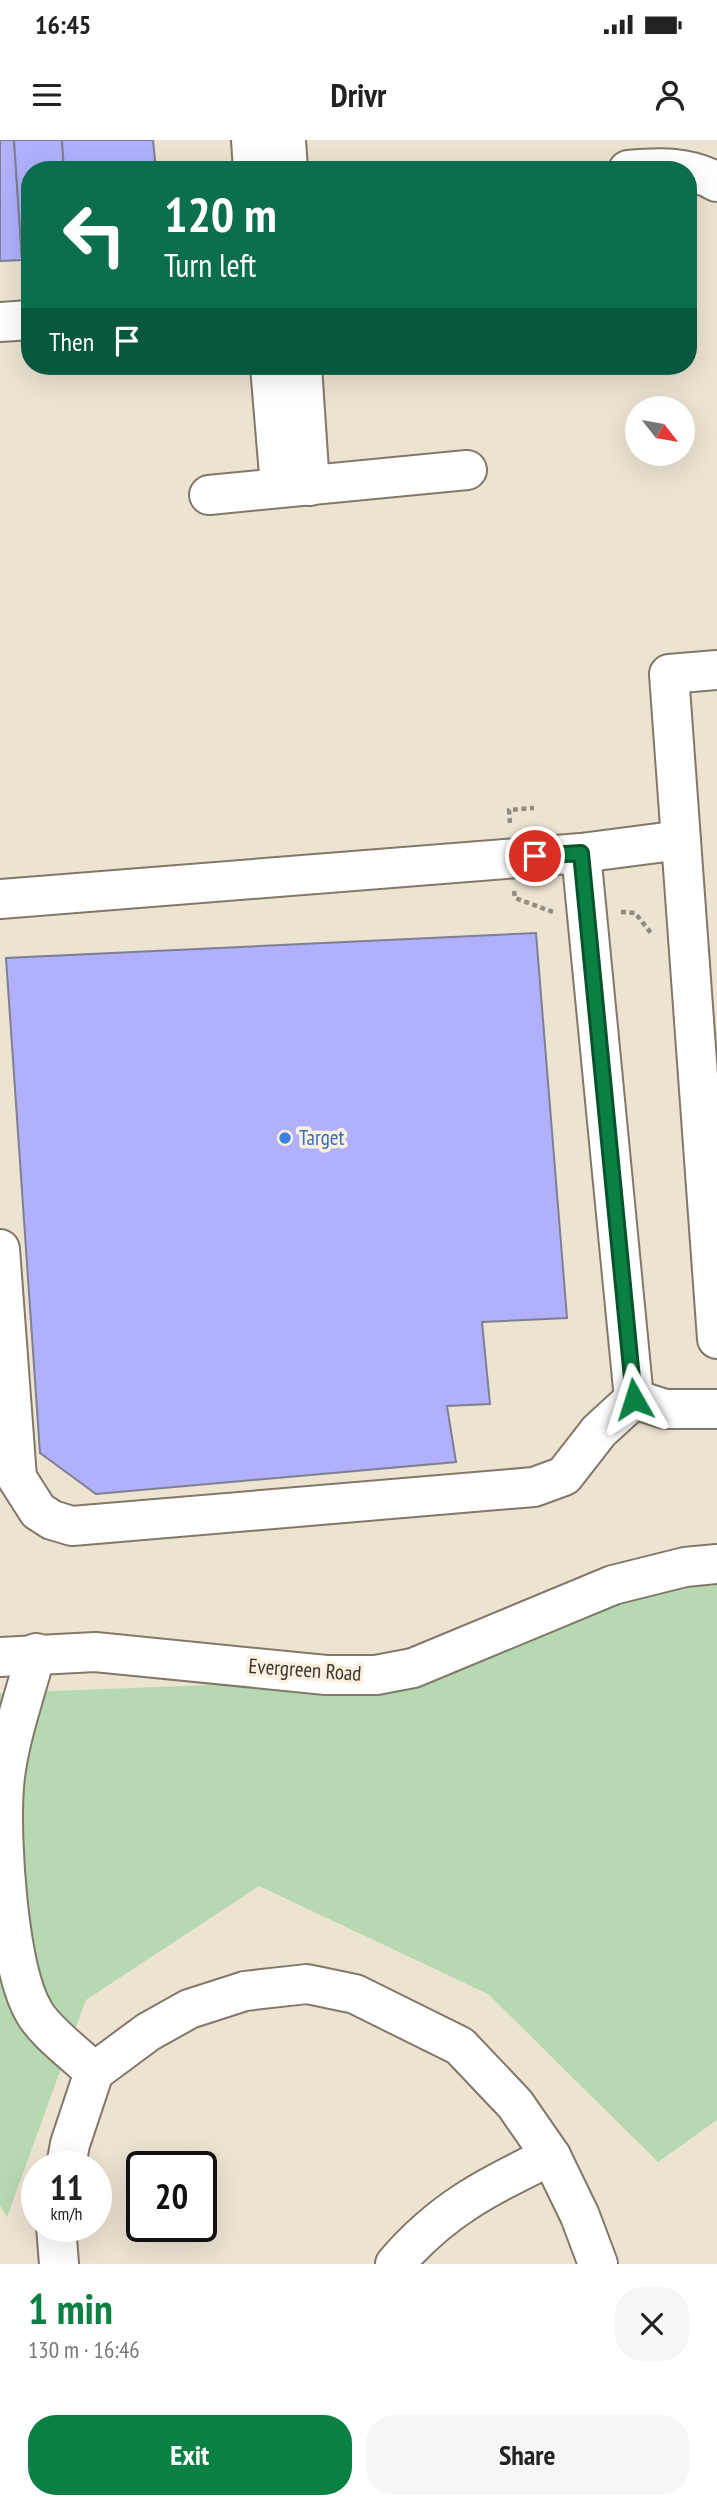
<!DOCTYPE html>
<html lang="en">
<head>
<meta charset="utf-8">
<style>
	body { margin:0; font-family:"PT Sans Narrow",sans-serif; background:#f6f6f6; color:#222; height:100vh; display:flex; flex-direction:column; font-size:26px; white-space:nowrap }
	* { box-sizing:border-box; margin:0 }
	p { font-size:23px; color:#767676 }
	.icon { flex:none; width:38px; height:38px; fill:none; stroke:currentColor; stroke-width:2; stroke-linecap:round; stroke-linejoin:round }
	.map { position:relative; height:2124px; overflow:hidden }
	.panel { display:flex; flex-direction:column; background:#fff; flex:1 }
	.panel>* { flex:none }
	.guide { position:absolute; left:21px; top:21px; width:676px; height:214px; border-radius:28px; box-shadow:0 7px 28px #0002; background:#0b6e4f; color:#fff; overflow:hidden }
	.needle { width:46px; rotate:121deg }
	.buttons { position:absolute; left:625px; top:256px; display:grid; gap:14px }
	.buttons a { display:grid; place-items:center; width:70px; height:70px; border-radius:50%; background:#fff; box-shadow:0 7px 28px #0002; font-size:35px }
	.speed { position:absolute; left:21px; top:2011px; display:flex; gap:14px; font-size:35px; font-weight:700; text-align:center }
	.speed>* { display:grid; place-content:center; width:91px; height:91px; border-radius:50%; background:#fff; box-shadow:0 7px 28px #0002; line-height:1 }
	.speed small { font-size:18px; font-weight:400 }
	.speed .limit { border:4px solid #111; border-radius:10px; background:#fff; color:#111 }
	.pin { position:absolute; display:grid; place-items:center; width:60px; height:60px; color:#fff; margin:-30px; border:4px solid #fff; border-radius:50%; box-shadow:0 2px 7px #0007 }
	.me { position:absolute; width:77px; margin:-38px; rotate:354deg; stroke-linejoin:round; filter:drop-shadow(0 0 5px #0008) }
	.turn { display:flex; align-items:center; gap:24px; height:147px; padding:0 28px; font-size:32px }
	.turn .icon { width:91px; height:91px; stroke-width:2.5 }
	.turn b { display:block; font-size:49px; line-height:60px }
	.then { display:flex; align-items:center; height:66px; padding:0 28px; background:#0003; gap:14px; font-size:26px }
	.round { display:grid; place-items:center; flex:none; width:74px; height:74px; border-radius:28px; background:#f6f6f6 }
	.head { display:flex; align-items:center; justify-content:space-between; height:119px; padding:0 28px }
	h1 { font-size:42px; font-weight:800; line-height:52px; color:#0b8043 }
	.button { display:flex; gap:14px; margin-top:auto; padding:14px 28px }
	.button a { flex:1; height:80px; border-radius:28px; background:#0b8043; color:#fff; font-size:28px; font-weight:800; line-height:80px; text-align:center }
	.button a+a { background:#f6f6f6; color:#222 }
	.status { display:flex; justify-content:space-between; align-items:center; height:49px; padding:0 35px; background:#fff; direction:ltr }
	.status svg { height:19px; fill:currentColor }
	header { display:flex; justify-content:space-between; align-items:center; height:91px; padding:0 28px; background:#fff; font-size:32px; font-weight:800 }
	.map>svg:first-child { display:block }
	.green { fill:#b7d9b1 }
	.building { fill:#b0b0fd; stroke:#7e7f90; stroke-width:2 }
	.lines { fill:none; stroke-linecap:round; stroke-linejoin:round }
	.minor-casing { stroke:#827869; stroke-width:42 }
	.path { stroke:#928b7f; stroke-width:4.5; stroke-dasharray:5 3.5; stroke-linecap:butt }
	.minor { stroke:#fff; stroke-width:38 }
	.route-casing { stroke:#07532c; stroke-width:18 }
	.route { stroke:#0b8043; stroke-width:12 }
	.shop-dot { fill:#3f7fe0; stroke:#fbf0de; stroke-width:2.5 }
	.labels { text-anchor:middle; stroke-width:7; stroke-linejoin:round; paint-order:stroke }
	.shop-label { font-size:21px; fill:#366cbe; stroke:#fbf0de; text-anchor:start }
	.street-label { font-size:21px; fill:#3b3730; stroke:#fbf0de }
</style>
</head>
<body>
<div class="status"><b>16:45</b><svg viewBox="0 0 49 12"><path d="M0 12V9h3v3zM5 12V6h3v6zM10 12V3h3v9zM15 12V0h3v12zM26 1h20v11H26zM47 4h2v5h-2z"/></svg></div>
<header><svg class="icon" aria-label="menu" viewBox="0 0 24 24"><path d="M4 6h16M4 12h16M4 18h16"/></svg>Drivr<svg class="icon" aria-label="person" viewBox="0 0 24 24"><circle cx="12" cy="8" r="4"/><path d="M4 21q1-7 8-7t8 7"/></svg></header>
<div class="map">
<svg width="717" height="2124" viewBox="0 0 717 2124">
	<rect width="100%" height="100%" fill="#ede3d1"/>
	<!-- green -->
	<path class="green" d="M717 1424V1980L658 2022 488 1854 259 1746 86 1860 7 2077 0 2065V1553L393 1538Z"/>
	<!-- building -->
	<g class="building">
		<path d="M0 0H14L22 120 0 121Z"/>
		<path d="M14 0H62L64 30H30V119L22 120Z"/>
		<path d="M62 0H153L156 30H64Z"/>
		<path d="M536 793 567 1178 482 1182 490 1264 447 1266 456 1322 96 1354 40 1313 6 818Z"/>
	</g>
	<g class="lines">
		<!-- minor casing -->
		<g class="minor-casing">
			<g id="minor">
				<path d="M251 0 253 30"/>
				<path d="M286 0 288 30"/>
				<path d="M628 30C661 27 688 26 717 42"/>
				<path d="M0 182 30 180"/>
				<path d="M270 226 280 347"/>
				<path d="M302 226 310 346"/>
				<path d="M209 355 467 330"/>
				<path d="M717 530 669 534 717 1199"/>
				<path d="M581 713 634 1259"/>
				<path d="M0 759 581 713 681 700"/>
				<path d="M0 1109 17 1338 38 1371 52 1380 72 1386 534 1347 564 1336 599 1291 634 1259"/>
				<path d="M634 1259 665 1269H717"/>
				<path d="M36 1513C25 1555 7 1604 4 1647 0 1699 8 1828 34 1872 45 1892 77 1915 94 1932L148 1892 189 1869 245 1851 307 1844 355 1854 460 1906 515 1964 551 2016 580 2076 598 2124"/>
				<path d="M0 1517 95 1512 326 1535H376L413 1528 613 1445 685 1427 717 1424"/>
				<path d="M66 2026 70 2004 94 1932"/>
				<path d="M56 2086 59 2124"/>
				<path d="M395 2124C441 2070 488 2046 551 2016"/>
			</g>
		</g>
		<!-- path -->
		<g class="path">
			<path d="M510 683 509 670 534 668"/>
			<path d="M514 751 515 758 553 772"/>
			<path d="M621 772 635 773 651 793"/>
		</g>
		<!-- minor -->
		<use href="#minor" class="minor"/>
	</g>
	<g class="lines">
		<!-- route casing -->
		<g class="route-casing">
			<path id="route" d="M535 716 581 713 634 1259"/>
		</g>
		<!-- route -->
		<use href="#route" class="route"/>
	</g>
	<!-- markers -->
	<circle class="shop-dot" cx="285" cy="998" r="7"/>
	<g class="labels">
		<!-- shop labels -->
		<g class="shop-label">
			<text x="299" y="1005">Target</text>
		</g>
		<!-- street labels -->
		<g class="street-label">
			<text transform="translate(305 1530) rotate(4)" y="7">Evergreen Road</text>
		</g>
	</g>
</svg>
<div class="buttons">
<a><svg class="needle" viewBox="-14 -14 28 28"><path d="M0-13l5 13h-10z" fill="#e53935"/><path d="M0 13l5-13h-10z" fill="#767676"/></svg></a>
</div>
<div class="speed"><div>11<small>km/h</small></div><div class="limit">20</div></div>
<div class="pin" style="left:535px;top:716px;background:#d93025"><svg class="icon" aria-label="arrive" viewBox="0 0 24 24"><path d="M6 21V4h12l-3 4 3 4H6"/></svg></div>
<svg class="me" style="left:634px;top:1259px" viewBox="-20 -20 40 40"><path d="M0-17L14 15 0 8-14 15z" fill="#0b8043" stroke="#fff" stroke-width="4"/></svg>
<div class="guide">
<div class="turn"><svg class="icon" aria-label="left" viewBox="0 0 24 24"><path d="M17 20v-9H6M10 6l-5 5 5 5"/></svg><div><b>120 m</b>Turn left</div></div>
<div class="then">Then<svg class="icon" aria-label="arrive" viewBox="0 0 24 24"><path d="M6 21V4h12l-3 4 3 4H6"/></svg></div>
</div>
</div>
<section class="panel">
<div class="head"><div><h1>1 min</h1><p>130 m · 16:46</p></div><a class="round"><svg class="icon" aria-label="close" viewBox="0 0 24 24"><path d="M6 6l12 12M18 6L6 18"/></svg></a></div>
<div class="button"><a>Exit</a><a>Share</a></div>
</section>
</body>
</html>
